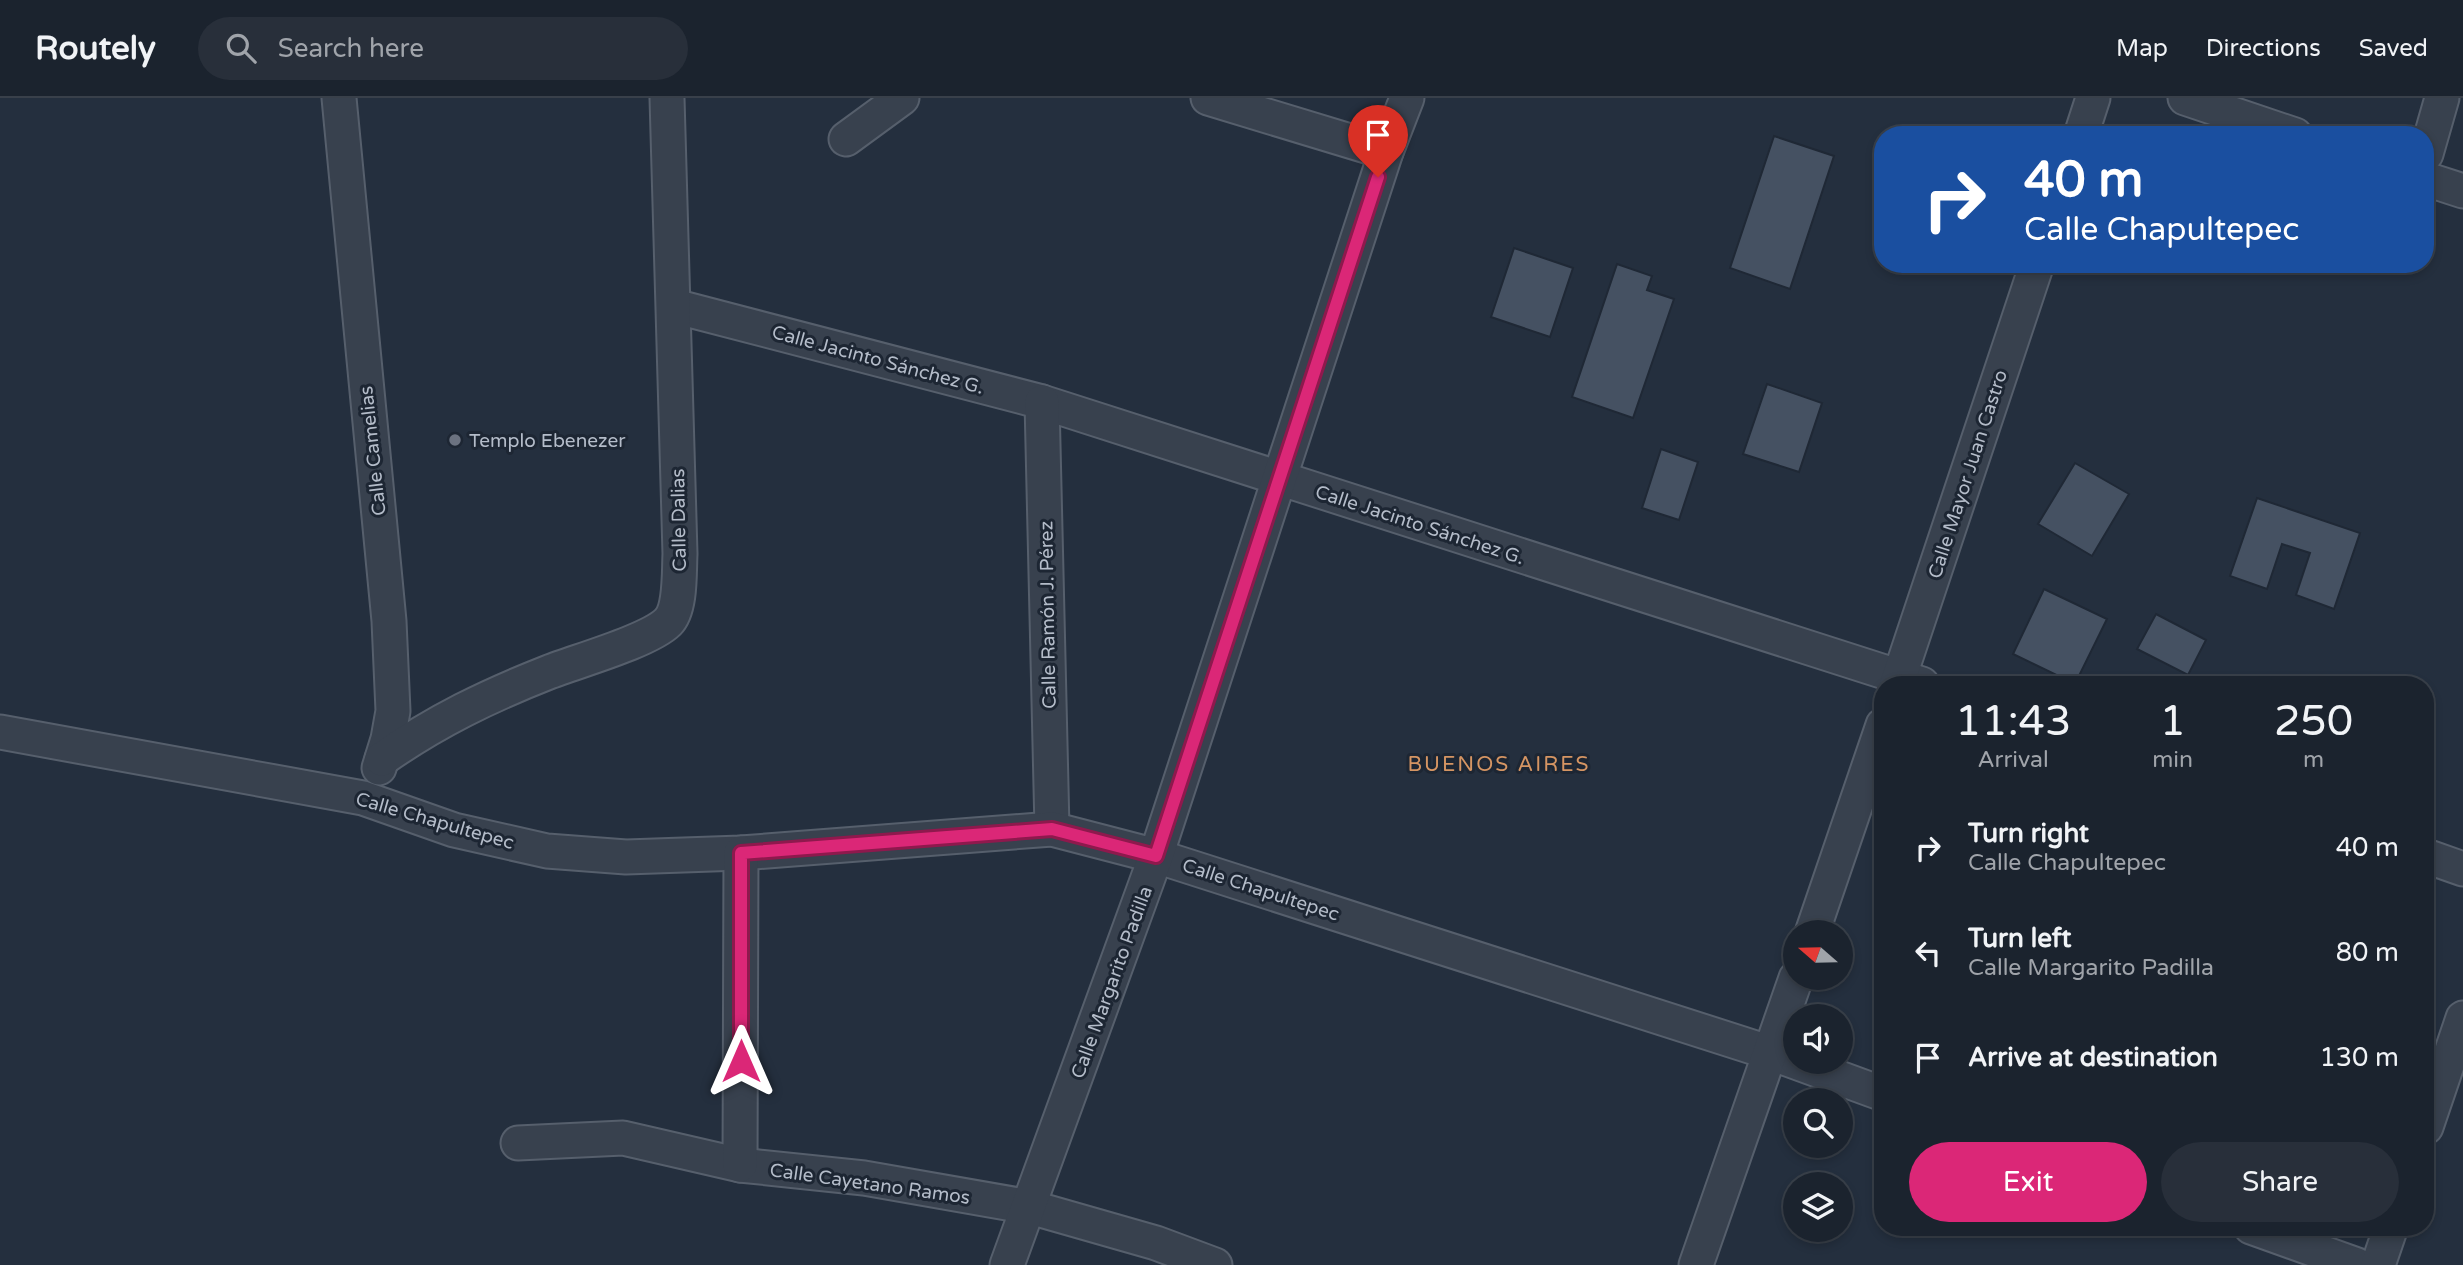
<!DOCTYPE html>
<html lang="en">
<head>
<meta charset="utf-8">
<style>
	body { margin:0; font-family:"Varela Round",sans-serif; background:#282f3a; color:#f1f3f6; height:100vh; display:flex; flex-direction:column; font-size:26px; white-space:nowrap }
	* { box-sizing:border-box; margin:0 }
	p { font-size:23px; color:#a0a4aa }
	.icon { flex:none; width:38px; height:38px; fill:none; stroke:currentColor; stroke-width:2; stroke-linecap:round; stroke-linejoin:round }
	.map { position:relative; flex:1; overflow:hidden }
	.side { position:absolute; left:1874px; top:578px; width:560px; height:560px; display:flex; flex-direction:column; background:#1b232e; border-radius:28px; box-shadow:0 4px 10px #0003,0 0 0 2px #39404a }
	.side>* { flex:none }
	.top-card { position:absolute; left:1874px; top:28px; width:560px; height:147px; border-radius:28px; box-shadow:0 4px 10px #0003,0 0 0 2px #39404a; background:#1a4fa0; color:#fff; overflow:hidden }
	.needle { width:46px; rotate:290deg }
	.buttons { position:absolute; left:1783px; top:822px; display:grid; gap:14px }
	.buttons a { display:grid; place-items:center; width:70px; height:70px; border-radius:50%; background:#1b232e; box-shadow:0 4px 10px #0003,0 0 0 2px #39404a; font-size:35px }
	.pin { position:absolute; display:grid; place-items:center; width:60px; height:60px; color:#fff; margin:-72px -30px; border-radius:50% 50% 50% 0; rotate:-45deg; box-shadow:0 0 7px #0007 }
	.pin .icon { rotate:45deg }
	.me { position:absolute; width:77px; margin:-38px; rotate:0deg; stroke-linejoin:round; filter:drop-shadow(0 0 5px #0008) }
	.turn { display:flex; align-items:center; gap:24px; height:147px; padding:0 35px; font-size:32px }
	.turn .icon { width:91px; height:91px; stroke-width:2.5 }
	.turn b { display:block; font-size:49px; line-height:60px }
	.eta { display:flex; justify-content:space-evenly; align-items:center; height:119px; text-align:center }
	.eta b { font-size:42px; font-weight:600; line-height:49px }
	.action { display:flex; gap:14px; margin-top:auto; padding:14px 35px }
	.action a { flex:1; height:80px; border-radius:42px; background:#db2777; color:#fff; font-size:28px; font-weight:600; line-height:80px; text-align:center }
	.action a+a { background:#282f3a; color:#f1f3f6 }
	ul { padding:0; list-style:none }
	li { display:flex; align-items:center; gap:21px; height:105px; padding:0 35px }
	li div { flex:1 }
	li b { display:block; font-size:26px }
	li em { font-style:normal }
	header { display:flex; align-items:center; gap:42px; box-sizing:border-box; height:98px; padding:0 35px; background:#1b232e; border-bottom:2px solid #39404a }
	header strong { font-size:33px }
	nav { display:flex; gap:38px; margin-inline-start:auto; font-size:24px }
	.search { width:490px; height:63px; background:#282f3a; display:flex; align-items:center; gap:18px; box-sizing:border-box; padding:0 24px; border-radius:38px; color:#a0a4aa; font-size:26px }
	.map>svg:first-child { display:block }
	.building { fill:#455162; stroke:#1f2835; stroke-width:2 }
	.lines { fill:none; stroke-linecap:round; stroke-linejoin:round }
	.street-casing { stroke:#565f6c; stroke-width:37 }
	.street { stroke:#38414e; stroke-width:33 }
	.route-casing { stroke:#8e194d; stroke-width:18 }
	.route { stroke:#db2777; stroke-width:12 }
	.worship-dot { fill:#6b7280; stroke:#1d2633; stroke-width:2.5 }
	.labels { text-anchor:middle; stroke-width:6; stroke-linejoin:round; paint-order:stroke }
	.street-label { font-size:19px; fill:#b4bcc9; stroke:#1d2633 }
	.poi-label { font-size:19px; fill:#b4bcc9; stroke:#1d2633; text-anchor:start }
	.neighbourhood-label { font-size:21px; letter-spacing:2px; fill:#d59563; stroke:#1d2633 }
</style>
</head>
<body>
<header>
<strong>Routely</strong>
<div class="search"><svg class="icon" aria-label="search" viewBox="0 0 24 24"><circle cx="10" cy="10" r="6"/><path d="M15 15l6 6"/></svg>Search here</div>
<nav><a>Map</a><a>Directions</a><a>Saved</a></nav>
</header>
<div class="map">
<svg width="2463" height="1167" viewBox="0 0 2463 1167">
	<rect width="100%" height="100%" fill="#242f3e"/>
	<!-- building -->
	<g class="building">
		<path d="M1774 38 1834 58 1790 191 1730 170Z"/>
		<path d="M1514 150 1573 170 1550 239 1491 219Z"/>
		<path d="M1617 166 1652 178 1647 192 1674 201 1633 320 1572 299Z"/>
		<path d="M1767 286 1822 305 1799 374 1743 356Z"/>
		<path d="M1661 351 1698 364 1679 422 1642 410Z"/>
		<path d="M2075 365 2129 396 2092 458 2038 426Z"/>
		<path d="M2257 400 2360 435 2334 511 2296 497 2310 455 2282 446 2267 491 2230 478Z"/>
		<path d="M2044 491 2107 521 2075 586 2013 556Z"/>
		<path d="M2156 516 2206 542 2188 577 2137 551Z"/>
	</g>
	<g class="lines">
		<!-- street casing -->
		<g class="street-casing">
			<g id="street">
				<path d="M339 0 389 523 393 613 388 641 379 670"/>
				<path d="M1208 0 1386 54"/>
				<path d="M2185 0 2295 37"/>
				<path d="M2081 37 2093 0"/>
				<path d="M846 41 902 0"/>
				<path d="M2426 56 2442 0"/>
				<path d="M2426 81 2463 93"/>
				<path d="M674 208 1042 304 1922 586"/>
				<path d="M1042 304 1052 731"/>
				<path d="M1897 586 2037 166"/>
				<path d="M0 634 363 700 454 732 547 753 626 759 741 755 1052 731 1156 758 1771 955 1883 996"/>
				<path d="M382 661C436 623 488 598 549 574 577 563 649 543 668 524 681 511 679 474 680 456L667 0"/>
				<path d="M2426 758 2463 771"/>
				<path d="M1812 835 1883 627"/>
				<path d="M2426 1029 2463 920"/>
				<path d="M518 1045 623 1040 740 1067 864 1080 1030 1109 1156 1145 1215 1167"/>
				<path d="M740 1067 741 755"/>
				<path d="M2251 1129 2357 1167"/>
				<path d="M1007 1167 1156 758 1386 54 1407 0"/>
				<path d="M1696 1167 1796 880"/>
				<path d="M2378 1167 2391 1129"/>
			</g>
		</g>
		<!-- street -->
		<use href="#street" class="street"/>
	</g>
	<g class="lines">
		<!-- route casing -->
		<g class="route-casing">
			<path id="route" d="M741 963V755L1052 731 1156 758 1378 79"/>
		</g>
		<!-- route -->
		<use href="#route" class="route"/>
	</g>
	<!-- markers -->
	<circle class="worship-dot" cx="455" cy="342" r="7"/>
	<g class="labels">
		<!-- street labels -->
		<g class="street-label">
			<text transform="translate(878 261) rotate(15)" y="7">Calle Jacinto Sánchez G.</text>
			<text transform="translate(372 353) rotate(-96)" y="7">Calle Camelias</text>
			<text transform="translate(1967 376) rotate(-72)" y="7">Calle Mayor Juan Castro</text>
			<text transform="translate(678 422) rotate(-91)" y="7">Calle Dalias</text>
			<text transform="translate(1420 426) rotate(18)" y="7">Calle Jacinto Sánchez G.</text>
			<text transform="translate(1047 517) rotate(-91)" y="7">Calle Ramón J. Pérez</text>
			<text transform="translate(435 722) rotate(16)" y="7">Calle Chapultepec</text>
			<text transform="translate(1261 791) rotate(18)" y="7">Calle Chapultepec</text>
			<text transform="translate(1111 884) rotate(-70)" y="7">Calle Margarito Padilla</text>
			<text transform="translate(870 1085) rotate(8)" y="7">Calle Cayetano Ramos</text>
		</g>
		<!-- poi labels -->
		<g class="poi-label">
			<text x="469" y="349">Templo Ebenezer</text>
		</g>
		<!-- neighbourhood labels -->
		<g class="neighbourhood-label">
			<text x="1499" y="673">BUENOS AIRES</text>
		</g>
	</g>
</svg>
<div class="buttons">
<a><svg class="needle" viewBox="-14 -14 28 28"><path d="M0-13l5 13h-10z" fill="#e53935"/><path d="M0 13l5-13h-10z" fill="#a0a4aa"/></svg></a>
<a><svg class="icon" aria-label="sound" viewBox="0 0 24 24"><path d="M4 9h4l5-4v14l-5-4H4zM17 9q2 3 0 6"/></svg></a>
<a><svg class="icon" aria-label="search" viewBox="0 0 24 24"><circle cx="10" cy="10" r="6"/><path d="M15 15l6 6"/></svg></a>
<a><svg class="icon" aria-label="layers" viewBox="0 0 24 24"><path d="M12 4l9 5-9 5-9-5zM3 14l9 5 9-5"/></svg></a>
</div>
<div class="pin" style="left:1378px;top:79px;background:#d93025"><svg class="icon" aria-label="arrive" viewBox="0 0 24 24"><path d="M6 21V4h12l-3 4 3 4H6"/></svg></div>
<svg class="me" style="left:741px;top:963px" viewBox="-20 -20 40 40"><path d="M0-17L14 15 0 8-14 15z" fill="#db2777" stroke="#fff" stroke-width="4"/></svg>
<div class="top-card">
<div class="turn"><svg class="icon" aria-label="right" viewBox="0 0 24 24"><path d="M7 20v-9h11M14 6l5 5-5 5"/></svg><div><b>40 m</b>Calle Chapultepec</div></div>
</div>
<section class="side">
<div class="eta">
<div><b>11:43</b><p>Arrival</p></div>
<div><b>1</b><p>min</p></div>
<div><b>250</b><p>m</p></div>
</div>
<ul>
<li><svg class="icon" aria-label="right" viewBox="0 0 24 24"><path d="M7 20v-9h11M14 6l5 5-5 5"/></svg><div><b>Turn right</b><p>Calle Chapultepec</p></div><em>40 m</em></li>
<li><svg class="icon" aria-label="left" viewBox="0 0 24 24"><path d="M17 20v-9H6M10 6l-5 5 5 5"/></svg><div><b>Turn left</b><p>Calle Margarito Padilla</p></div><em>80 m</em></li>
<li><svg class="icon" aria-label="arrive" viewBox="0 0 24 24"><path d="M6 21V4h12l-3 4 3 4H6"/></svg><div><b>Arrive at destination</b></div><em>130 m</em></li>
</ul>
<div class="action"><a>Exit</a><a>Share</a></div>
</section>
</div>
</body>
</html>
